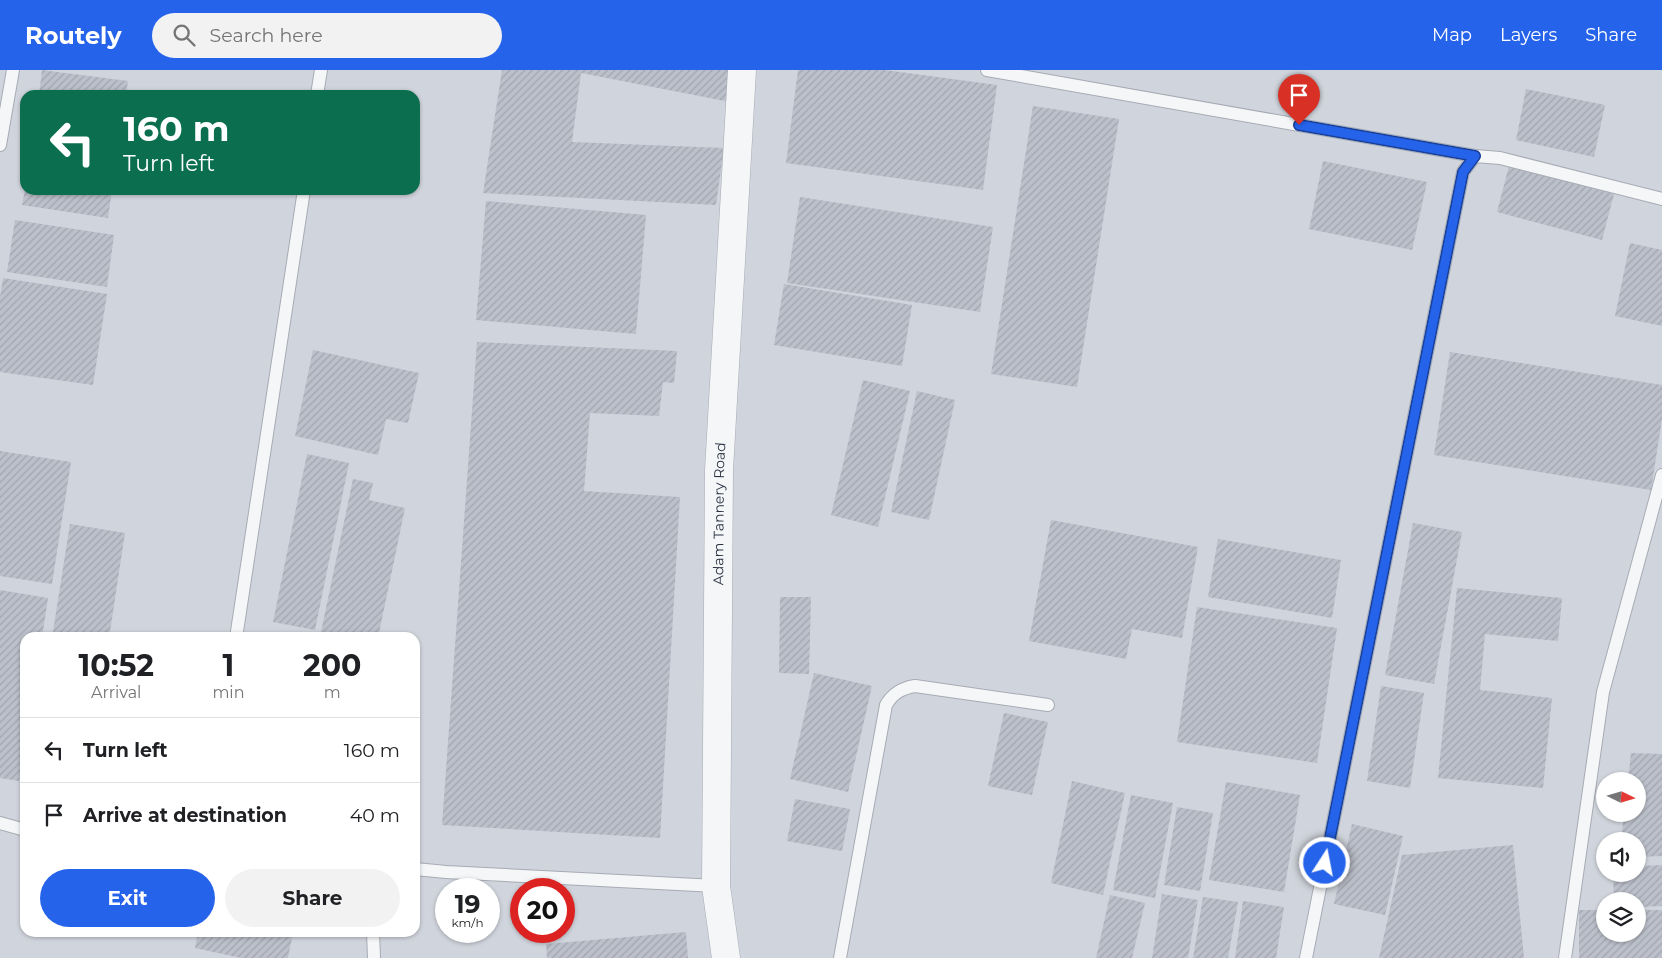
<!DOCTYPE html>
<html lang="en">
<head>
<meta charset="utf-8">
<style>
	body { margin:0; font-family:Montserrat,sans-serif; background:#f2f2f2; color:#202124; height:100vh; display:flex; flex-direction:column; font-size:19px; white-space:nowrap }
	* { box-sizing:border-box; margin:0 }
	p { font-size:16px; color:#757577 }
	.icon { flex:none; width:28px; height:28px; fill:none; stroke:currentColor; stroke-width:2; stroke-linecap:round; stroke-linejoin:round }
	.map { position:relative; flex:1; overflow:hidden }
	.details { position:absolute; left:20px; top:562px; width:400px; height:305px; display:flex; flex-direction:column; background:#fff; border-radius:15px; box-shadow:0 1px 4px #0004 }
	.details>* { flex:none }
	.top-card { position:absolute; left:20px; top:20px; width:400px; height:105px; border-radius:15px; box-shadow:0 1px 4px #0004; background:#0b6e4f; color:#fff; overflow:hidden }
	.needle { width:32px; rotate:95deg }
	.fabs { position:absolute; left:1596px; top:702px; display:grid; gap:10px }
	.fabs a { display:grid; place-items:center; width:50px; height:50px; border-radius:50%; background:#fff; box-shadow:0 1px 4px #0004; font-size:25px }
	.speed { position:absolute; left:435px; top:808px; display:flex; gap:10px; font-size:25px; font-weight:700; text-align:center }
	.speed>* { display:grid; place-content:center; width:65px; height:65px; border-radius:50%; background:#fff; box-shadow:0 1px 4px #0004; line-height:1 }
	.speed small { font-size:12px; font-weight:400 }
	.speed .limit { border:8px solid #d22; background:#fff; color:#111 }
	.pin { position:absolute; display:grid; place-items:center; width:42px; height:42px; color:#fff; margin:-51px -21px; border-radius:50% 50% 50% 0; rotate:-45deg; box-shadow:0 0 5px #0007 }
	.pin .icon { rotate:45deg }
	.me { position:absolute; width:55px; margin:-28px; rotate:11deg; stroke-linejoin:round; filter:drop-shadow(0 0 4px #0008) }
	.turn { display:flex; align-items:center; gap:18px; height:105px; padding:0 20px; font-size:22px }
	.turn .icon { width:65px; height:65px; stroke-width:2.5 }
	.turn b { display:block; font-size:35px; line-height:42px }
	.eta { display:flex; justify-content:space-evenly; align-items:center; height:85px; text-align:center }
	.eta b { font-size:30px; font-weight:700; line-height:35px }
	.action { display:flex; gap:10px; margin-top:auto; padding:10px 20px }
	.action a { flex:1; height:58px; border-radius:30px; background:#2563eb; color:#fff; font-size:20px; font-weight:700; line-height:58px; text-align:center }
	.action a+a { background:#f2f2f2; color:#202124 }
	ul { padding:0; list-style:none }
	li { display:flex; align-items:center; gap:15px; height:65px; padding:0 20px; border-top:1px solid #e0e0e0 }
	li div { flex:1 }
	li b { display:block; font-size:19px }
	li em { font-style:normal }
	header { display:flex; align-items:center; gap:30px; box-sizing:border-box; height:70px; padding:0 25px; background:#2563eb; color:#fff }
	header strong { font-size:24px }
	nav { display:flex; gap:28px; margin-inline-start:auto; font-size:18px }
	.search { width:350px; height:45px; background:#f2f2f2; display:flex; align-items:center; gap:12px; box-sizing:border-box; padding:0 18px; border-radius:28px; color:#757577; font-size:19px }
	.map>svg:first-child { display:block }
	.built { fill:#d0d4dc; fill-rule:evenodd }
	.building { fill:url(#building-hatch) }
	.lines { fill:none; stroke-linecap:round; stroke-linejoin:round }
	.service-casing { stroke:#a7abb4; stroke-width:14 }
	.tertiary-casing { stroke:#a7abb4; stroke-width:29 }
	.service { stroke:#f5f6f8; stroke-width:12 }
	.tertiary { stroke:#f5f6f8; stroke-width:28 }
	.route-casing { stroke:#184099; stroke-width:12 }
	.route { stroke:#2563eb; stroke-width:9 }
	.labels { text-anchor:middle; stroke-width:4.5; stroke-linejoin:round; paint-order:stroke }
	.street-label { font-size:14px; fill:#2a3142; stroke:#f2f4f8 }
</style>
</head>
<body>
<header>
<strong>Routely</strong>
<div class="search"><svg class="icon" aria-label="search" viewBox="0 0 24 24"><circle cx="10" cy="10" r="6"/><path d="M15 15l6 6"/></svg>Search here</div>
<nav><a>Map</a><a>Layers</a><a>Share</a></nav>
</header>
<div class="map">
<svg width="1662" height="888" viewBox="0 0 1662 888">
	<defs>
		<pattern id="building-hatch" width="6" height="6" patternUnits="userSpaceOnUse" patternTransform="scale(1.25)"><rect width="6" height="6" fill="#bcc0ca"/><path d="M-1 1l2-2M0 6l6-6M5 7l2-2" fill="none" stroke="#a2a5af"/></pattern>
	</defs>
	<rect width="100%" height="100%" fill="#e2e5ea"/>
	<!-- built -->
	<path class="built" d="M0 0H1662V888H0ZM25 25H415V120H25ZM25 568H415V862H25ZM1605 711H1638V744H1605ZM1605 771H1638V804H1605ZM446 819H489V861H446ZM521 819H564V861H521ZM1605 831H1638V864H1605Z"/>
	<!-- building -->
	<g class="building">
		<path d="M42 0 128 11 126 25H39Z"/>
		<path d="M502 0H734L730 32 581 3 572 72 724 78 716 135 483 123Z"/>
		<path d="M798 0H885L997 15 983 120 786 93Z"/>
		<path d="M1526 19 1605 35 1594 87 1516 70Z"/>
		<path d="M1033 36 1119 49 1077 317 991 304Z"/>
		<path d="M1323 91 1427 112 1412 180 1309 159Z"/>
		<path d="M1509 96 1614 124 1602 170 1497 142Z"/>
		<path d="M25 120H112L108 148 22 135Z"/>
		<path d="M800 127 993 157 980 242 787 213Z"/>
		<path d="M486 131 646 145 636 264 476 250Z"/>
		<path d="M15 150 114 165 107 217 7 202Z"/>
		<path d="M1630 173 1662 180V256L1615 246Z"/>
		<path d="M3 208 107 224 93 315 0 302V227Z"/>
		<path d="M784 214 912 235 902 296 774 275Z"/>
		<path d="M477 272 677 281 674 313 663 312 659 346 590 343 584 421 680 427 660 768 442 755Z"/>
		<path d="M313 280 419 303 408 353 386 349 378 385 295 366Z"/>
		<path d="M1450 282 1662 315V349L1651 420 1434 385Z"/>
		<path d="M863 310 910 321 878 457 831 445Z"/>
		<path d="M917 321 955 330 929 450 891 442Z"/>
		<path d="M0 381 71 392 52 514 0 506Z"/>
		<path d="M307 384 349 393 315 560 273 552Z"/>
		<path d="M353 409 373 413 369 430 405 438 378 568H344L321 562Z"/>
		<path d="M1051 450 1198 477 1182 568 1132 559 1126 589 1029 571Z"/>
		<path d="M1413 453 1462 462 1434 614 1385 605Z"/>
		<path d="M70 454 125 463 109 568H52Z"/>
		<path d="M1218 469 1341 490 1332 548 1208 527Z"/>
		<path d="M1457 518 1562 528 1558 571 1485 564 1480 620 1552 628 1543 718 1438 708Z"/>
		<path d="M0 520 48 528 42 568H25V673L19 711 0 708Z"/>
		<path d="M780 527H811L809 604 779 603Z"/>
		<path d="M1197 537 1337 558 1317 693 1177 672Z"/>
		<path d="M814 603 872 616 848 722 790 709Z"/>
		<path d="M1381 616 1424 623 1410 718 1367 711Z"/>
		<path d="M1004 643 1048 652 1032 725 988 716Z"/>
		<path d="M1631 683 1662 684V786L1638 787V771H1621L1624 744H1638V711H1628Z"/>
		<path d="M1072 711 1125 723 1103 825 1051 813Z"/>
		<path d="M1226 712 1300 725 1284 822 1209 810Z"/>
		<path d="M1131 725 1173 733 1155 828 1113 820Z"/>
		<path d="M795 729 850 739 842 781 787 771Z"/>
		<path d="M1177 737 1213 743 1200 821 1164 815Z"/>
		<path d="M1352 754 1403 766 1385 845 1334 834Z"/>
		<path d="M1513 775 1524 888H1379L1402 785Z"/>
		<path d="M1662 795V836L1638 837V831H1614L1613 804H1638V796Z"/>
		<path d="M1162 824 1198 830 1188 888H1152Z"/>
		<path d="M1110 825 1145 833 1132 888H1096Z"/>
		<path d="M1203 827 1238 832 1228 888H1193Z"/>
		<path d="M1243 831 1284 837 1276 888H1235Z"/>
		<path d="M1579 840H1605V864H1638V840H1662V888H1579Z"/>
		<path d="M198 862H293L288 888H241L195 878Z"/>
		<path d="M686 862 688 888H547L546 874Z"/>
	</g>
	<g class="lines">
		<!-- service casing -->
		<g class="service-casing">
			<g id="service">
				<path d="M987 0 1475 86"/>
				<path d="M317 25 321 0"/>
				<path d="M0 75 13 0"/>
				<path d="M236 568 304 120"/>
				<path d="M0 753 25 760"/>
				<path d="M415 799 446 802 716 816"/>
				<path d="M373 862 374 888"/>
				<path d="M840 888 886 635C893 623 902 618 915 616L1048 635"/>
				<path d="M1306 888 1463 102 1475 86 1500 88 1662 129"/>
				<path d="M1565 888 1603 622 1662 405"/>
			</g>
		</g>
		<!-- tertiary casing -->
		<g class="tertiary-casing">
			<g id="tertiary">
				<path id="s1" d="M726 888 716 816 719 400 742 0"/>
			</g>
		</g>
		<!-- service -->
		<use href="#service" class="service"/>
		<!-- tertiary -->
		<use href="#tertiary" class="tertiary"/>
	</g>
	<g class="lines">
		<!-- route casing -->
		<g class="route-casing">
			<path id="route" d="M1299 55 1475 86 1463 102 1325 793"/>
		</g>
		<!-- route -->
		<use href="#route" class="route"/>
	</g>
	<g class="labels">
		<!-- street labels -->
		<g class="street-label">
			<text dy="5" stroke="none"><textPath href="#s1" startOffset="445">Adam Tannery Road</textPath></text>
		</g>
	</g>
</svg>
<div class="fabs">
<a><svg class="needle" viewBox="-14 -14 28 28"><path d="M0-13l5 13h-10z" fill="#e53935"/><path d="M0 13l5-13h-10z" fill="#757577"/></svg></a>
<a><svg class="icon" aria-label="sound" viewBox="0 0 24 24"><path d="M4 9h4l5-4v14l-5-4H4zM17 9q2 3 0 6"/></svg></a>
<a><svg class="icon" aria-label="layers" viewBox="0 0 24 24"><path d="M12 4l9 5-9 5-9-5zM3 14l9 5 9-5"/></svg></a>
</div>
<div class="speed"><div>19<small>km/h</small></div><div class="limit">20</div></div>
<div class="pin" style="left:1299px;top:55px;background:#d93025"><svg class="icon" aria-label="arrive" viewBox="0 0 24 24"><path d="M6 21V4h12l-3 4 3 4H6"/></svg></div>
<svg class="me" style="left:1325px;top:793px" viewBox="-20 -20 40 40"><circle r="17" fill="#2563eb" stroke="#fff" stroke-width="3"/><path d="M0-11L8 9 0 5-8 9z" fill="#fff"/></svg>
<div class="top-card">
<div class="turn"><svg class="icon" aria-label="left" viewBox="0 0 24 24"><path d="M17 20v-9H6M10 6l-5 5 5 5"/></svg><div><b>160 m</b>Turn left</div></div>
</div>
<section class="details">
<div class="eta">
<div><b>10:52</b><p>Arrival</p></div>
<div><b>1</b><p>min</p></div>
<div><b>200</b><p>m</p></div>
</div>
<ul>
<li><svg class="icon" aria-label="left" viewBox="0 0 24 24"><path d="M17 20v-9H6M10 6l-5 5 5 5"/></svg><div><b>Turn left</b></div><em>160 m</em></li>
<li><svg class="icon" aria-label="arrive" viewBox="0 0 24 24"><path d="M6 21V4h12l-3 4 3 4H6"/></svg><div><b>Arrive at destination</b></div><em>40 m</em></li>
</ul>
<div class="action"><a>Exit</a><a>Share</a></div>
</section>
</div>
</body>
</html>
